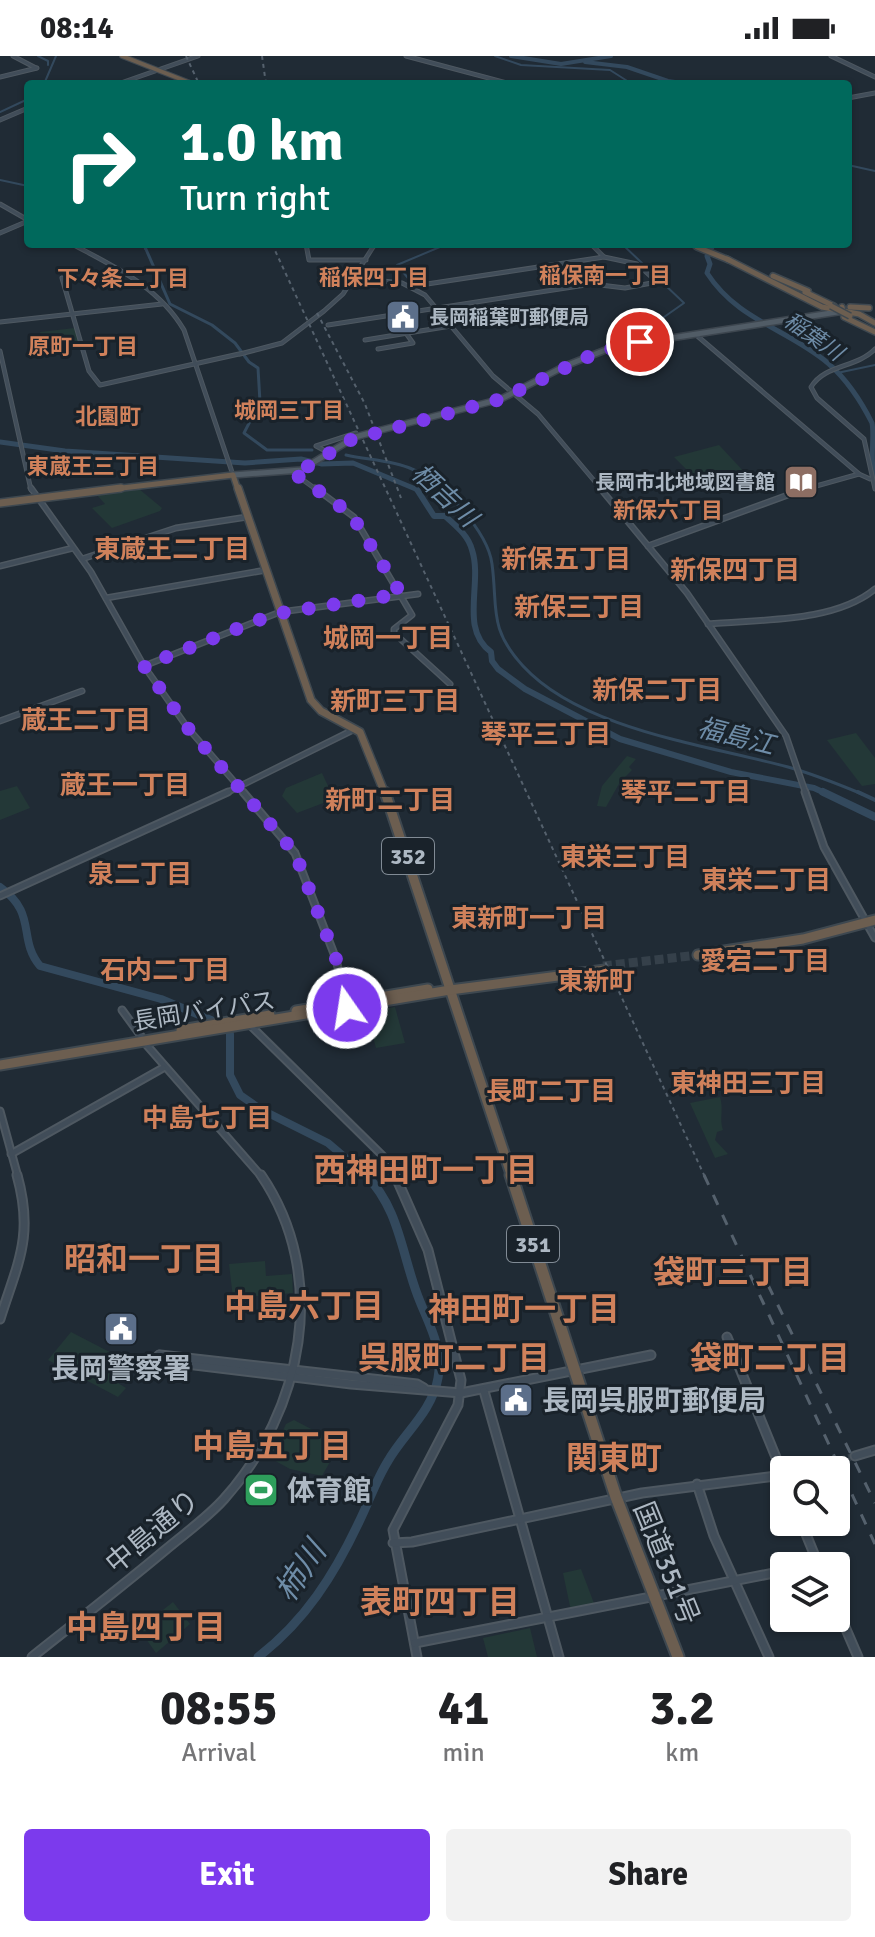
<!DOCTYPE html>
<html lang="en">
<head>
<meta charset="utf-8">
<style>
	body { margin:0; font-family:Signika,"Noto Sans JP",sans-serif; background:#f2f2f2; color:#202124; height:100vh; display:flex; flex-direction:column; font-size:30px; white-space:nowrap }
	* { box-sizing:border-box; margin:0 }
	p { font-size:26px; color:#757577 }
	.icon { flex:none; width:44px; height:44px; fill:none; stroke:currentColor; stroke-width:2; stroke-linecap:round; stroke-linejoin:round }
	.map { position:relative; height:1601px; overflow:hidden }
	.drawer { display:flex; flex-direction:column; background:#fff; flex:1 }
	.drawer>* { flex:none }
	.banner { position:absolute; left:24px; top:24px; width:828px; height:168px; border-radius:8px; box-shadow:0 2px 6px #0004; background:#00695c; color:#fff; overflow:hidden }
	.fabs { position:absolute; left:770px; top:1400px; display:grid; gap:16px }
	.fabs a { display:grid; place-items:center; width:80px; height:80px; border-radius:8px; background:#fff; box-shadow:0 2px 6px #0004; font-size:40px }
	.pin { position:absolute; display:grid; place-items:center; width:68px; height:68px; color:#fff; margin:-34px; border:4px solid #fff; border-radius:50%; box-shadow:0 2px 8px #0007 }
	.me { position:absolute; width:88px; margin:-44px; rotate:347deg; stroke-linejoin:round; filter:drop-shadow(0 0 6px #0008) }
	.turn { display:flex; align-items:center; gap:28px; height:168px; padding:0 24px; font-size:36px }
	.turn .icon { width:104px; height:104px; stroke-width:2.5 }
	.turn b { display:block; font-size:56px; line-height:68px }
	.eta { display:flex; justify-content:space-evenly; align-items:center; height:136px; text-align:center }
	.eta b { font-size:48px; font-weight:700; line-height:56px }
	.primary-button { display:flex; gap:16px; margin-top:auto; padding:16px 24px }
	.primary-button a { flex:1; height:92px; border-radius:8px; background:#7c3aed; color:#fff; font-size:32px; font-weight:700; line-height:92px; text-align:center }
	.primary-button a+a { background:#f2f2f2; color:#202124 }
	.status { display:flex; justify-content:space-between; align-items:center; height:56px; padding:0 40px; background:#fff; direction:ltr }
	.status svg { height:22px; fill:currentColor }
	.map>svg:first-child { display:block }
	.green { fill:#233837 }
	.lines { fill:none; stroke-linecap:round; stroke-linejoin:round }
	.stream { stroke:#33495d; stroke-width:2 }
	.canal-far2 { stroke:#33495d; stroke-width:2 }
	.canal-far1 { stroke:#33495d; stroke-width:3 }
	.canal { stroke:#33495d; stroke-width:4 }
	.river-far4 { stroke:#33495d; stroke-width:4 }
	.river-far3 { stroke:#33495d; stroke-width:5 }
	.river-far2 { stroke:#33495d; stroke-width:6 }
	.river-far1 { stroke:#33495d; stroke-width:8 }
	.river { stroke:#33495d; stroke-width:9 }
	.secondary-tunnel { stroke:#35404a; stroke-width:7; stroke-dasharray:7 3; stroke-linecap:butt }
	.highway-tunnel { stroke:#35404a; stroke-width:9; stroke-dasharray:9 4; stroke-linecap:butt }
	.secondary-far3-casing { stroke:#4e5861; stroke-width:5 }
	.secondary-far2-casing { stroke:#4e5861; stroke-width:7 }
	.secondary-far1-casing { stroke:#4e5861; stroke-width:9 }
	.secondary-casing { stroke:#4e5861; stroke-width:11 }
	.primary-casing { stroke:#3d464f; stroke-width:8 }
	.highway-far4-casing { stroke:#3e4850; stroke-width:6 }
	.highway-far3-casing { stroke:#3e4850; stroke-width:8 }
	.highway-far2-casing { stroke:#3e4850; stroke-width:10 }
	.highway-far1-casing { stroke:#3e4850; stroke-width:13 }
	.highway-casing { stroke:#3e4850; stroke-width:15 }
	.secondary-far3 { stroke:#414d59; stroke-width:3 }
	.secondary-far2 { stroke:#414d59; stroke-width:4 }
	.secondary-far1 { stroke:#414d59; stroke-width:5 }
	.secondary { stroke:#414d59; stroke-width:7 }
	.primary { stroke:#515c66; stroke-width:5 }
	.highway-far4 { stroke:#6c5e50; stroke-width:4 }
	.highway-far3 { stroke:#6c5e50; stroke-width:5 }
	.highway-far2 { stroke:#6c5e50; stroke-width:7 }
	.highway-far1 { stroke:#6c5e50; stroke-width:9 }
	.highway { stroke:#6c5e50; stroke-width:11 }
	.rail-far1 { stroke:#55616d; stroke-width:2; stroke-dasharray:4 4; stroke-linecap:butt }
	.rail { stroke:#55616d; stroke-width:3; stroke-dasharray:11 11; stroke-linecap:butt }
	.primary-bridge-casing { stroke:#3d464f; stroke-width:8; stroke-linecap:butt }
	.highway-bridge-casing { stroke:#3e4850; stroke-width:8; stroke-linecap:butt }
	.primary-bridge { stroke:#515c66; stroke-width:5 }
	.highway-bridge { stroke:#6c5e50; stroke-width:5 }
	.route { stroke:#7c3aed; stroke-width:14; stroke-dasharray:0 25.2 }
	.labels { text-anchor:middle; stroke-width:6; stroke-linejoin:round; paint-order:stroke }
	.far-poi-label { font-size:20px; font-weight:bold; fill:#adb8c3; stroke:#19222a; text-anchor:start }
	.far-neighbourhood-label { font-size:22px; font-weight:bold; fill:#d0815b; stroke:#19222a }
	.far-water-label { font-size:22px; font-style:italic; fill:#6e8ca7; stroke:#19222a }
	.shield { fill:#19222a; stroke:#818b95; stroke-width:2 }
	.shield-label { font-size:22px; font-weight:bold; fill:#adb8c3 }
	.street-label { font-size:24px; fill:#adb8c3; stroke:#19222a }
	.water-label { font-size:26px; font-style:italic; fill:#6e8ca7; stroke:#19222a }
	.neighbourhood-label { font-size:26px; font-weight:bold; fill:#d0815b; stroke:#19222a }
	.near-poi-label { font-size:28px; font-weight:bold; fill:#adb8c3; stroke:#19222a; text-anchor:start }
	.near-street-label { font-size:28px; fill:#adb8c3; stroke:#19222a }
	.near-neighbourhood-label { font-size:32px; font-weight:bold; fill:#d0815b; stroke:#19222a }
	.near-water-label { font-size:32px; font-style:italic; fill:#6e8ca7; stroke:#19222a }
</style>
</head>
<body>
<div class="status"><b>08:14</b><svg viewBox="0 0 49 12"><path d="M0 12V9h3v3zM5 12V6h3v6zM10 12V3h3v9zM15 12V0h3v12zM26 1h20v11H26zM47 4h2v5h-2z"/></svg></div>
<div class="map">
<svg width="875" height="1601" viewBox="0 0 875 1601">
	<rect width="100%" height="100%" fill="#202b35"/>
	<!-- green -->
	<g class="green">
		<path d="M75 272 80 289 44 293 40 276Z"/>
		<path d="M719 389 747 419 706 433 674 401Z"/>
		<path d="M139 433 162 452 160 455 112 472 92 452 105 448 97 439Z"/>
		<path d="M856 677 875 702V728L862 730 827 684Z"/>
		<path d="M627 700 636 703 629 711 632 714 620 726 606 751 597 750 602 730Z"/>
		<path d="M322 717 334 743 297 757 282 740 286 732Z"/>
		<path d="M17 730 30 752 0 764V735Z"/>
		<path d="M395 951 405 987 376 992 372 977 359 979 353 958Z"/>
		<path d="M720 1041C724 1053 719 1063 723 1074L717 1076 715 1084 728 1098 715 1102 690 1047Z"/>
		<path d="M265 1205 266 1220 292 1218 293 1237 233 1242 229 1208Z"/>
		<path d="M71 1276 127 1305 113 1324 126 1332 118 1341 48 1304Z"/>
		<path d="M294 1364 340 1388 322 1420 290 1413 270 1402 286 1368Z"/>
		<path d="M581 1513 595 1550 571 1555 563 1517Z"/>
		<path d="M173 1546 190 1568 156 1597 139 1573Z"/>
		<path d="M530 1572 537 1601H488L483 1582Z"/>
	</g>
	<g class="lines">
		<!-- stream -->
		<g class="stream">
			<path d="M38 0 48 5V9"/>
			<path d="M495 0 521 9 610 14 632 28"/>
			<path d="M848 109 875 115"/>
			<path d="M622 188 684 247 647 273 640 283"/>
			<path d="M413 228 397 209 447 188"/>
			<path d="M837 317 875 309"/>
		</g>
		<!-- canal-far2 -->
		<g class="canal-far2">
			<path d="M44 28 56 0"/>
			<path d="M0 56 28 43"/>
			<path d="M0 124 28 130"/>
			<path d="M144 188 145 193"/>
		</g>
		<!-- canal-far1 -->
		<g class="canal-far1">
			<path d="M145 191 170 248 212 269 235 287 249 306 258 312 260 346 244 377 267 394H312"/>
			<path d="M346 399C368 404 391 404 412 413 441 424 488 476 492 508 498 552 488 572 523 610 582 674 707 689 788 711 813 718 838 728 862 738"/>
		</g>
		<!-- canal -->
		<path class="canal" d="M858 736 875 744"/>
		<!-- river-far4 -->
		<g class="river-far4">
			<path d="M511 0 561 8 611 0"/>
			<path d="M585 6 627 11 668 25 689 28"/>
			<path d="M711 193 713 188"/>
		</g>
		<!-- river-far3 -->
		<g class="river-far3">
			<path d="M712 191 707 200 710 208 707 217C738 265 788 273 829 308 847 324 861 345 872 367 875 383 869 405 875 421"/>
			<path d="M0 386 65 395 245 407 301 403 322 408 353 407 418 434"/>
		</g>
		<!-- river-far2 -->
		<path class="river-far2" d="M416 432 434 460H445C456 470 468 479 472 494 483 527 459 573 491 596L492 605 498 613 525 633 620 683 731 716 814 732 827 738"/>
		<!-- river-far1 -->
		<g class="river-far1">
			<path d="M823 736 875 761"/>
			<path d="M0 831C38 858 17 882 40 910L161 943 211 964"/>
			<path d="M230 978V1019L240 1039 260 1053 328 1087 368 1121"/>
		</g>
		<!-- river -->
		<path class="river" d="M258 1601C305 1565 334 1519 359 1466 369 1446 376 1424 388 1405 404 1377 432 1356 438 1322 444 1290 426 1264 416 1235 401 1193 398 1152 366 1119"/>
		<!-- secondary-tunnel -->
		<path class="secondary-tunnel" d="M829 1407 855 1400"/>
		<!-- highway-tunnel -->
		<path class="highway-tunnel" d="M603 910 698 899"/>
		<!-- secondary-far3 casing -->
		<g class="secondary-far3-casing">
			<g id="secondary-far3">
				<path d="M13 0 36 12"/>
				<path d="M406 0 511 28"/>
				<path d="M831 0 875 21"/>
				<path d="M0 21 37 12"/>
				<path d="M118 28 198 0"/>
				<path d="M848 42 875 37"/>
				<path d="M0 64 28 52"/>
				<path d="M0 148 28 164"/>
				<path d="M0 177 28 165"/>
				<path d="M72 188C115 211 159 231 184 274L233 419"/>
				<path d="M306 188 309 204H366"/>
				<path d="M333 188H354"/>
				<path d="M358 188 374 190"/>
				<path d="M62 222 89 315 100 329 239 298"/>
				<path d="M354 222 402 227 425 239 493 320 538 358 602 434"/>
				<path d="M414 230 604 201 591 188"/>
				<path d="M0 266 162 248"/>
				<path d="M328 269 592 228 625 232 657 226 637 208 604 201"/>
				<path d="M695 278 859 418 870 423"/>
				<path d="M365 284 451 270"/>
				<path d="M378 293 413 287 393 259"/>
				<path d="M875 293C857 312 825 308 811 331L817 342 864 383 875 433"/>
				<path d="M0 295 31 434"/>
				<path d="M240 298 282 287 324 255 343 238 375 188"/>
				<path d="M329 397 316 390 356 377"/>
				<path d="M292 416 317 434"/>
				<path d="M802 434 859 418"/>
			</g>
		</g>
		<!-- secondary-far2 casing -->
		<g class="secondary-far2-casing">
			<g id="secondary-far2">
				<path d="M31 432 91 516 144 610 187 671 245 738"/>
				<path d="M315 432 354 461 412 559 394 573V577L450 628"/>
				<path d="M600 432 687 537 786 680 806 738"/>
				<path d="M648 490 807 432"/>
				<path d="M82 503 176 472 247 461"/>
				<path d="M0 510 73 492"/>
				<path d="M106 542 266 514"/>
				<path d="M708 568C760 563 834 567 875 533"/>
				<path d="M144 610 280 556 418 538"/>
				<path d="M0 665 82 635"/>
				<path d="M224 738 353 674"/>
			</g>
		</g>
		<!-- secondary-far1 casing -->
		<g class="secondary-far1-casing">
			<g id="secondary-far1">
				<path d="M243 736 295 797 336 903 346 948"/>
				<path d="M805 736 824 791 875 882"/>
				<path d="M0 840 228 736"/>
				<path d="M122 954 141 980"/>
				<path d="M249 968 389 1106 396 1121"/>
				<path d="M144 986 262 1121"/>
				<path d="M0 1055 18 1121"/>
				<path d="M11 1098 163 1012"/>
			</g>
		</g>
		<!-- secondary casing -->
		<g class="secondary-casing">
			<g id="secondary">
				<path d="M395 1119 428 1194 461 1324 458 1349 393 1474 417 1601"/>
				<path d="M0 1263C18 1206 34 1180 17 1119"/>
				<path d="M727 1281 784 1421"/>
				<path d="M159 1299 178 1307 351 1328 461 1337 651 1299"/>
				<path d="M160 1299 417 1328 424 1332"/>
				<path d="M484 1335 559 1601"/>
				<path d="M855 1400 875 1394"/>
				<path d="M801 1414 829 1407"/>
				<path d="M697 1428 714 1480 769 1601"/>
				<path d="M801 1466 819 1510"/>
				<path d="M393 1487 412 1486 642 1437 784 1419"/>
				<path d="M836 1550 858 1601"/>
				<path d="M415 1587 784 1515"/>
				<path d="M32 1601C76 1566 121 1531 164 1495 184 1478 207 1462 224 1443 303 1355 330 1220 261 1119"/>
			</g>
		</g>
		<!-- primary casing -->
		<g class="primary-casing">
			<g id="primary">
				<path d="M381 374 501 343 565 310 613 291 844 255"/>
				<path d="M233 419 301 414 355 381"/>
			</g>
		</g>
		<!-- highway-far4 casing -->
		<g class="highway-far4-casing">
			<g id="highway-far4">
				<path d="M122 0 193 28"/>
				<path d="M690 188 702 193"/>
			</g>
		</g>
		<!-- highway-far3 casing -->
		<g class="highway-far3-casing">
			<g id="highway-far3">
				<path d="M697 191 729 204"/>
				<path d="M727 203 822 251 843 255 844 261 875 276"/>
				<path d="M773 220 808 235"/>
				<path d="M805 236 834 250"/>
				<path d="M842 251 843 255 859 258 875 267"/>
				<path d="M850 251 869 252"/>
				<path d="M105 434 233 419 238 434"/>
			</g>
		</g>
		<!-- highway-far2 casing -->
		<g class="highway-far2-casing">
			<g id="highway-far2">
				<path d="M238 432 311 644 321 655 360 676 385 738"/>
				<path d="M0 447 121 432"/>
			</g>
		</g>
		<!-- highway-far1 casing -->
		<g class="highway-far1-casing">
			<g id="highway-far1">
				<path d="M385 736 512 1121"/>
				<path d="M698 899 803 883 875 864"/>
				<path d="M296 955 428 933"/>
				<path d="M181 974 270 959"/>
				<path d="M0 1009 450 934 605 914"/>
			</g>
		</g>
		<!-- highway casing -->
		<g class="highway-casing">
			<path id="highway" d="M511 1119 616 1441 678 1601"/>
		</g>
		<!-- secondary-far3 -->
		<use href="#secondary-far3" class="secondary-far3"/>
		<!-- secondary-far2 -->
		<use href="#secondary-far2" class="secondary-far2"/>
		<!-- secondary-far1 -->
		<use href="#secondary-far1" class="secondary-far1"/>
		<!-- secondary -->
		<use href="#secondary" class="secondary"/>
		<!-- primary -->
		<use href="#primary" class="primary"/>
		<!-- highway-far4 -->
		<use href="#highway-far4" class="highway-far4"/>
		<!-- highway-far3 -->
		<use href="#highway-far3" class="highway-far3"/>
		<!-- highway-far2 -->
		<use href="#highway-far2" class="highway-far2"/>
		<!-- highway-far1 -->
		<use href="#highway-far1" class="highway-far1"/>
		<!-- highway -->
		<use href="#highway" class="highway"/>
		<!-- rail-far1 -->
		<g class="rail-far1">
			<path d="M186 0 199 28"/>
			<path d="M262 0 266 28"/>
			<path d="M272 188 705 1121"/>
			<path d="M317 257 365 348 401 442"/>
		</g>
		<!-- rail -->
		<g class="rail">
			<path d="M704 1119 875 1488"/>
			<path d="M768 1229 875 1447"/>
		</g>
		<!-- primary-bridge casing -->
		<g class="primary-bridge-casing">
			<path id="primary-bridge" d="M355 381 381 374"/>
		</g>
		<!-- highway-bridge casing -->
		<g class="highway-bridge-casing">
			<path id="highway-bridge" d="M831 250 850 260"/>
		</g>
		<!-- primary-bridge -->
		<use href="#primary-bridge" class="primary-bridge"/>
		<!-- highway-bridge -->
		<use href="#highway-bridge" class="highway-bridge"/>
	</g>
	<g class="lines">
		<!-- route -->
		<path class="route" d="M347 952 336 903 295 797 187 671 144 610 274 558 401 538 351 458 292 416 314 408 347 385 501 343 598 296 640 286"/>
	</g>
	<!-- icons -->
	<defs>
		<g id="civic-square" transform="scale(1.8)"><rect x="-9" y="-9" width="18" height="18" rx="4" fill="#5c6f8a" stroke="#19222a"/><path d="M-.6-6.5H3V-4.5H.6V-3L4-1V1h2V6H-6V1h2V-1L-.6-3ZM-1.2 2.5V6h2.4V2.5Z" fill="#fff"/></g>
		<g id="library-square" transform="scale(1.8)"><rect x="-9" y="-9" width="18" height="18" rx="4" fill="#8d6e63" stroke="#19222a"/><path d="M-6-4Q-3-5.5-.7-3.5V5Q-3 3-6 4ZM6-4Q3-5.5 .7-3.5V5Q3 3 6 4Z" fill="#fff"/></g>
		<g id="stadium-square" transform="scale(1.8)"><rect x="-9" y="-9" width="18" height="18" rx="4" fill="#2e9e5b" stroke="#19222a"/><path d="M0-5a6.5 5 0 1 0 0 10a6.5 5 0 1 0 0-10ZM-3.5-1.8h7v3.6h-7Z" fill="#fff"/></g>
	</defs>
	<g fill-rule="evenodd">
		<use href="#civic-square" x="403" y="261"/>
		<use href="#library-square" x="801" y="426"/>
		<use href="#civic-square" x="121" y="1273"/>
		<use href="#civic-square" x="516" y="1344"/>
		<use href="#stadium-square" x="261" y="1434"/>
	</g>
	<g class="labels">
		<!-- far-poi labels -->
		<g class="far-poi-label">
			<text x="429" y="268">長岡稲葉町郵便局</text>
			<text x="775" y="433" text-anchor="end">長岡市北地域図書館</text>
		</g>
		<!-- far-neighbourhood labels -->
		<g class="far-neighbourhood-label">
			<text x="605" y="227">稲保南一丁目</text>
			<text x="374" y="229">稲保四丁目</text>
			<text x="123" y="230">下々条二丁目</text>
			<text x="83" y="298">原町一丁目</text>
			<text x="289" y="362">城岡三丁目</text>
			<text x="108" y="368">北園町</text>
			<text x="93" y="418">東蔵王三丁目</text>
			<text x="668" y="462">新保六丁目</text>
		</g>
		<!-- far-water labels -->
		<g class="far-water-label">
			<text transform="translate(814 280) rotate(35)" y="8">稲葉川</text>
		</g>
		<!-- shield labels -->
		<g class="shield">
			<rect x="382" y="782" width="52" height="36" rx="6"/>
			<rect x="507" y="1170" width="52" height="36" rx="6"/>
		</g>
		<g class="shield-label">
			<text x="408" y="808">352</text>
			<text x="533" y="1196">351</text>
		</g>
		<!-- street labels -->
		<g class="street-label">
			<text transform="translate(204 955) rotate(-9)" y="8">長岡バイパス</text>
		</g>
		<!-- water labels -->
		<g class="water-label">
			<text transform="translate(445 439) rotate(43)" y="9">栖吉川</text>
			<text transform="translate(736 680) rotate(14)" y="9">福島江</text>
		</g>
		<!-- neighbourhood labels -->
		<g class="neighbourhood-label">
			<text x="172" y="502">東蔵王二丁目</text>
			<text x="566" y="512">新保五丁目</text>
			<text x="735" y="523">新保四丁目</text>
			<text x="579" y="560">新保三丁目</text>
			<text x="388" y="591">城岡一丁目</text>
			<text x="657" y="643">新保二丁目</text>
			<text x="395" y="654">新町三丁目</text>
			<text x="86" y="673">蔵王二丁目</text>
			<text x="546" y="687">琴平三丁目</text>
			<text x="125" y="738">蔵王一丁目</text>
			<text x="686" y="745">琴平二丁目</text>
			<text x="390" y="753">新町二丁目</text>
			<text x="625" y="810">東栄三丁目</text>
			<text x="140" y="827">泉二丁目</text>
			<text x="766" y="833">東栄二丁目</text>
			<text x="529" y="871">東新町一丁目</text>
			<text x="765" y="914">愛宕二丁目</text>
			<text x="165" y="923">石内二丁目</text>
			<text x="596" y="934">東新町</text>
			<text x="748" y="1036">東神田三丁目</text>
			<text x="551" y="1044">長町二丁目</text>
			<text x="207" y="1071">中島七丁目</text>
		</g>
		<!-- near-poi labels -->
		<g class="near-poi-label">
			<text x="121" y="1322" text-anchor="middle">長岡警察署</text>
			<text x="542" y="1354">長岡呉服町郵便局</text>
			<text x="287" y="1444">体育館</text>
		</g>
		<!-- near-street labels -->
		<g class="near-street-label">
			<text transform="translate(152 1475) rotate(-40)" y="10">中島通り</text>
			<text transform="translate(667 1507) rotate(68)" y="10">国道351号</text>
		</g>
		<!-- near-neighbourhood labels -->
		<g class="near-neighbourhood-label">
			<text x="426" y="1125">西神田町一丁目</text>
			<text x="144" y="1214">昭和一丁目</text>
			<text x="733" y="1227">袋町三丁目</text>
			<text x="304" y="1261">中島六丁目</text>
			<text x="524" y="1264">神田町一丁目</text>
			<text x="454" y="1313">呉服町二丁目</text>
			<text x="770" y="1313">袋町二丁目</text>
			<text x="272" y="1401">中島五丁目</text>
			<text x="614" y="1413">関東町</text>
			<text x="440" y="1557">表町四丁目</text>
			<text x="146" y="1582">中島四丁目</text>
		</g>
		<!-- near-water labels -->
		<g class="near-water-label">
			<text transform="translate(300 1515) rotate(-56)" y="11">柿川</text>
		</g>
	</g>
</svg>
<div class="fabs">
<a><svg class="icon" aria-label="search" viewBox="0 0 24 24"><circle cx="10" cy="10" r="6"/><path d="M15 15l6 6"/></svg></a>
<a><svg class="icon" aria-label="layers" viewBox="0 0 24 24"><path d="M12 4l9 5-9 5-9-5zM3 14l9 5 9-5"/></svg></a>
</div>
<div class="pin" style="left:640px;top:286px;background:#d93025"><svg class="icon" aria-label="arrive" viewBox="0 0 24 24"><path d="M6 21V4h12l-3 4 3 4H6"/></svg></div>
<svg class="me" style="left:347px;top:952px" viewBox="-20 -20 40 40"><circle r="17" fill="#7c3aed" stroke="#fff" stroke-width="3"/><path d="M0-11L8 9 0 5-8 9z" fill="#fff"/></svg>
<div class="banner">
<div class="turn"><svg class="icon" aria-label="right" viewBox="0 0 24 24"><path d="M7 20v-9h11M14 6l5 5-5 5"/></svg><div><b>1.0 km</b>Turn right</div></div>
</div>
</div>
<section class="drawer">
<div class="eta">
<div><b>08:55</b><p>Arrival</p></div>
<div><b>41</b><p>min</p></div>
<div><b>3.2</b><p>km</p></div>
</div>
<div class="primary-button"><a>Exit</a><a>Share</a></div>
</section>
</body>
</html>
